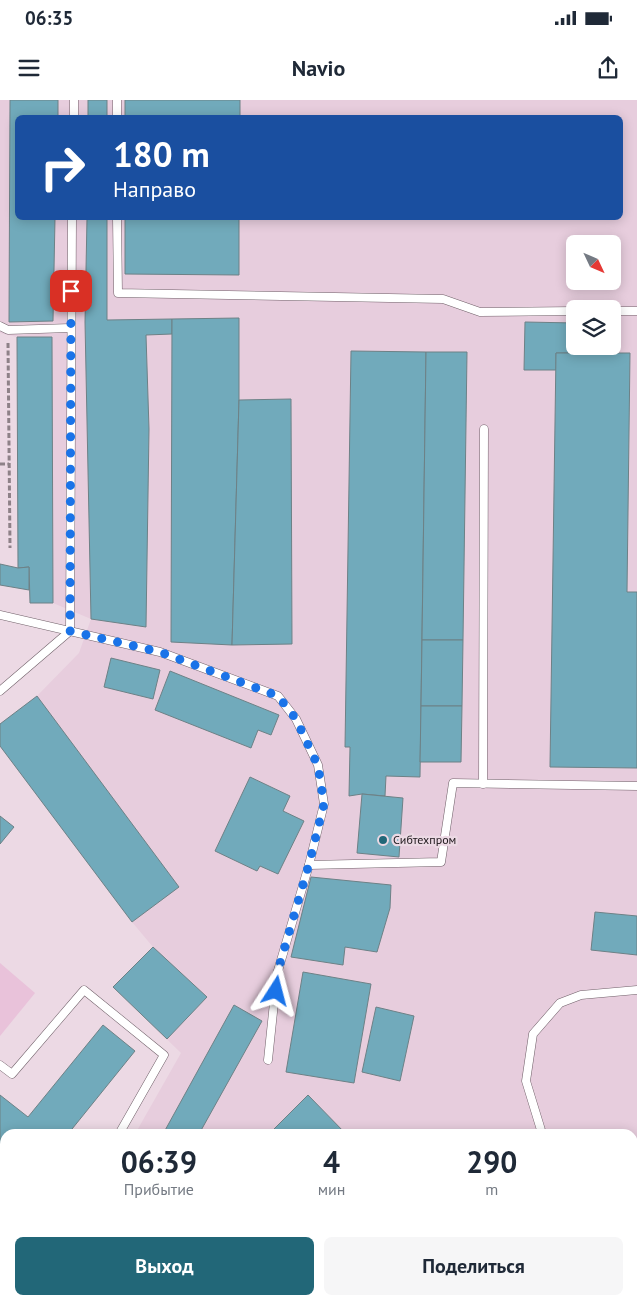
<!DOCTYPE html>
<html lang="ru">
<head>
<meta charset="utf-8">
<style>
	body { margin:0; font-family:"PT Sans",sans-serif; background:#f6f6f7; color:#1f2937; height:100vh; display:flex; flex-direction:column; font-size:19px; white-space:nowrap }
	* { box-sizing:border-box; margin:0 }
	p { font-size:16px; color:#747a83 }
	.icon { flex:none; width:28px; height:28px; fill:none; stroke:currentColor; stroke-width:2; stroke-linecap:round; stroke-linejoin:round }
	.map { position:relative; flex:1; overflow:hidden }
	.sheet { position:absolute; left:0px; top:1029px; width:638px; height:176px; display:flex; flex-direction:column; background:#fff; border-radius:15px 15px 0 0; box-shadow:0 2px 12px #0003 }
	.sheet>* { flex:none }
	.guide { position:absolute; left:15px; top:15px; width:608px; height:105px; border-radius:8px; box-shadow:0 2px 12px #0003; background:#1a4fa0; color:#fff; overflow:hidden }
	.needle { width:32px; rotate:134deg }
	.fabs { position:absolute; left:566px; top:135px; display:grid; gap:10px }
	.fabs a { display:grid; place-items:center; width:55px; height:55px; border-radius:8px; background:#fff; box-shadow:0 2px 12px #0003; font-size:25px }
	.pin { position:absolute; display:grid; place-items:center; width:42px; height:42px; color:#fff; margin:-21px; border-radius:10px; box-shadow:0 2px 8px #0006 }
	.me { position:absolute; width:55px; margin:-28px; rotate:9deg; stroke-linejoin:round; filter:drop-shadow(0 0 4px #0008) }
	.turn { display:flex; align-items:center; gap:18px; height:105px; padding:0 15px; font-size:22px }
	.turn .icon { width:65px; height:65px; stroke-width:2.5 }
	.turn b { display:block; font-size:35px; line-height:42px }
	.eta { display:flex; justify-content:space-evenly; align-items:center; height:85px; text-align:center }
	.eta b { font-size:30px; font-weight:600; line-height:35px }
	.cta { display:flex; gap:10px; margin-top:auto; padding:10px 15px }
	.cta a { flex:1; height:58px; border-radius:8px; background:#226778; color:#fff; font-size:20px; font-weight:600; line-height:58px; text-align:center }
	.cta a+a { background:#f6f6f7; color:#1f2937 }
	.status { display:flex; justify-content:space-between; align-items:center; height:35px; padding:0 25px; background:#fff; direction:ltr }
	.status svg { height:14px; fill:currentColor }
	header { display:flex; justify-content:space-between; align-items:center; height:65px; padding:0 15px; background:#fff; font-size:22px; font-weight:600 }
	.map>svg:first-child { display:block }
	.built { fill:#e7cddd; fill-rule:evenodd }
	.green { fill:#e9c2da }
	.building { fill:#71aabb; stroke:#6d8186 }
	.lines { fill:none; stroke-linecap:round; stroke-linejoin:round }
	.service-casing { stroke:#706069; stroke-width:9 }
	.path { stroke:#8e8188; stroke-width:3; stroke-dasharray:5 2.5; stroke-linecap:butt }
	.service { stroke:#fff; stroke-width:8 }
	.route { stroke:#1a73e8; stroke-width:9; stroke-dasharray:0 16.2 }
	.poi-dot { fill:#226778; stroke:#ecd9e4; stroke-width:2 }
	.labels { text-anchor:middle; stroke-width:4.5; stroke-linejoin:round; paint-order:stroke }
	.poi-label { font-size:12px; fill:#1c1619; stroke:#ecd9e4; text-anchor:start }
</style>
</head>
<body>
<div class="status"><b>06:35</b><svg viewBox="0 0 49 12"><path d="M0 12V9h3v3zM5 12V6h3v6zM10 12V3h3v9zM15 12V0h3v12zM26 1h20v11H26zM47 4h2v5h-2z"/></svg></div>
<header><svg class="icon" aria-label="menu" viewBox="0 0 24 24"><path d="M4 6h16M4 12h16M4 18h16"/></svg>Navio<svg class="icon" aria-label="share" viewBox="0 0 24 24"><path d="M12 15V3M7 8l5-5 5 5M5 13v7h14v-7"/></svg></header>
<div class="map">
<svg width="637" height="1204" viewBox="0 0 637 1204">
	<rect width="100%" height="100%" fill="#ecd9e4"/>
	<!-- built -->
	<path class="built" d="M0 0H637V1204H0V1068L5 1072V1200H632V1034H135L181 953 113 887 153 847 132 822 0 646V624L37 596 79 553 91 519 53 503H30L29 490 0 485V464L18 468 17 237 0 233ZM18 18H620V118H18ZM575 144H612V181H575ZM575 209H612V246H575Z"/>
	<!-- green -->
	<path class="green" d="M0 863 35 893 0 936Z"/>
	<!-- building -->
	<g class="building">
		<path d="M10 0H58V18H18V118H55L53 221 9 222Z"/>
		<rect x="88" y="0" width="19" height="18"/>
		<rect x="125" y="0" width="115" height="18"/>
		<path d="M87 118H107V220L172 219V234L146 235 149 329 146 527 91 519 85 222Z"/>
		<path d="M125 118H239V175L125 174Z"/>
		<path d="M239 218V300L232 545 171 542 172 219Z"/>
		<path d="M525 222 575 223V246H591V253H556V270H524Z"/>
		<path d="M17 237H52L53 503H30L29 467 18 468Z"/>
		<path d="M351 251 426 252 420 677 386 676 385 696 362 694 349 696 350 647H345Z"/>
		<path d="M426 252H467L463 540H422Z"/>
		<path d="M556 253H630L627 492H637V668L550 667Z"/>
		<path d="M291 299 292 544 232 545 239 300Z"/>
		<path d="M0 464 18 468 29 467V490L0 485Z"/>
		<path d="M422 540H463L462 606H421Z"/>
		<path d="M111 558 160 570 153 599 104 587Z"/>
		<path d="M170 571 279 615 271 635 258 630 251 648 155 610Z"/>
		<path d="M37 596 179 787 132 822 0 646V624Z"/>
		<path d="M421 606H462L461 662H420Z"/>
		<path d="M250 677 290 696 283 711 304 721 278 774 260 766 257 771 215 751Z"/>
		<path d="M362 694 403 698 399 757 357 753Z"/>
		<path d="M0 716 14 727 0 744Z"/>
		<path d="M311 777 391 785 390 808 377 852 345 847 343 865 291 857Z"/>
		<path d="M595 812 637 816V855L591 850Z"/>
		<path d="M153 847 207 897 167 939 113 887Z"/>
		<path d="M303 872 371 884 354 983 286 972Z"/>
		<path d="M234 905 262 921 199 1034H163Z"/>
		<path d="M376 907 414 916 400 981 362 972Z"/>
		<path d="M103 925 135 951 68 1034H5V1051L0 1047V995L28 1017Z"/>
		<path d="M308 995 346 1034H269Z"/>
		<path d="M0 1109 5 1113V1191L0 1187Z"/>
		<path d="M47 1200H77L75 1204H44Z"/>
		<path d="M106 1200H145L142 1204H104Z"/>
		<path d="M179 1200H228L224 1204H175Z"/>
		<path d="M514 1200H558L562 1204H518Z"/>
	</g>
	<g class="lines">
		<!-- service casing -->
		<g class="service-casing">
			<g id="service">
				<path d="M117 0V18"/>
				<path d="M74 18V0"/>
				<path d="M117 118 118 193 443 199 480 212 575 211"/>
				<path d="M612 211H637"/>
				<path d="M0 226 8 230 70 228"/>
				<path d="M0 515 160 552 278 596 296 619 318 665 324 704 309 765 277 874 268 960"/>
				<path d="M0 591 70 531 72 118"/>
				<path d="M483 684 484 329"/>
				<path d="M309 765 441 762 453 683 637 686"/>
				<path d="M0 965 12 974 84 890 164 955 119 1034"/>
				<path d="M543 1034 541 1030 526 981 533 934 560 903 581 895 637 890"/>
				<path d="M632 1145 637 1150"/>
				<path d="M89 1204 91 1200"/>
			</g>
		</g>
		<!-- path -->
		<g class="path">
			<path d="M8 243 10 448"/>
			<path d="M0 364H9"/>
		</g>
		<!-- service -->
		<use href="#service" class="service"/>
	</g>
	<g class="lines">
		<!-- route -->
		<path class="route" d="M71 191 70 531 160 552 278 596 296 619 318 666 324 704 309 764 277 874 276 891"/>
	</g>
	<!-- markers -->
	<circle class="poi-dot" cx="383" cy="740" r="5"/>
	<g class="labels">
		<!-- poi labels -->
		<g class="poi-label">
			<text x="393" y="744">Сибтехпром</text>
		</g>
	</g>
</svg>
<div class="fabs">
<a><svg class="needle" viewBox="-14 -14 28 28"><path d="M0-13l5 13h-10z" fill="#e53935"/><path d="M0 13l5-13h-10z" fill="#747a83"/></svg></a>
<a><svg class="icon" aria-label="layers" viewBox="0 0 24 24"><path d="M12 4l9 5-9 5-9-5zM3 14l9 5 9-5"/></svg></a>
</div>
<div class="pin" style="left:71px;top:191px;background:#d93025"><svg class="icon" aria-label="arrive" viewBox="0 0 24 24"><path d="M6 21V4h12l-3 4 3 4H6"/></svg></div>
<svg class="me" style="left:276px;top:891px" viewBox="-20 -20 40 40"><path d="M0-17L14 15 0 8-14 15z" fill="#1a73e8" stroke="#fff" stroke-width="4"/></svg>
<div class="guide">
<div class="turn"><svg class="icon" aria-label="right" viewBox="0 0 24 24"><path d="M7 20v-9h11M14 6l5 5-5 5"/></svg><div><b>180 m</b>Направо</div></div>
</div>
<section class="sheet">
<div class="eta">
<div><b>06:39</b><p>Прибытие</p></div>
<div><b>4</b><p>мин</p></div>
<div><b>290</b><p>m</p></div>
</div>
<div class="cta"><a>Выход</a><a>Поделиться</a></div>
</section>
</div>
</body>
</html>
